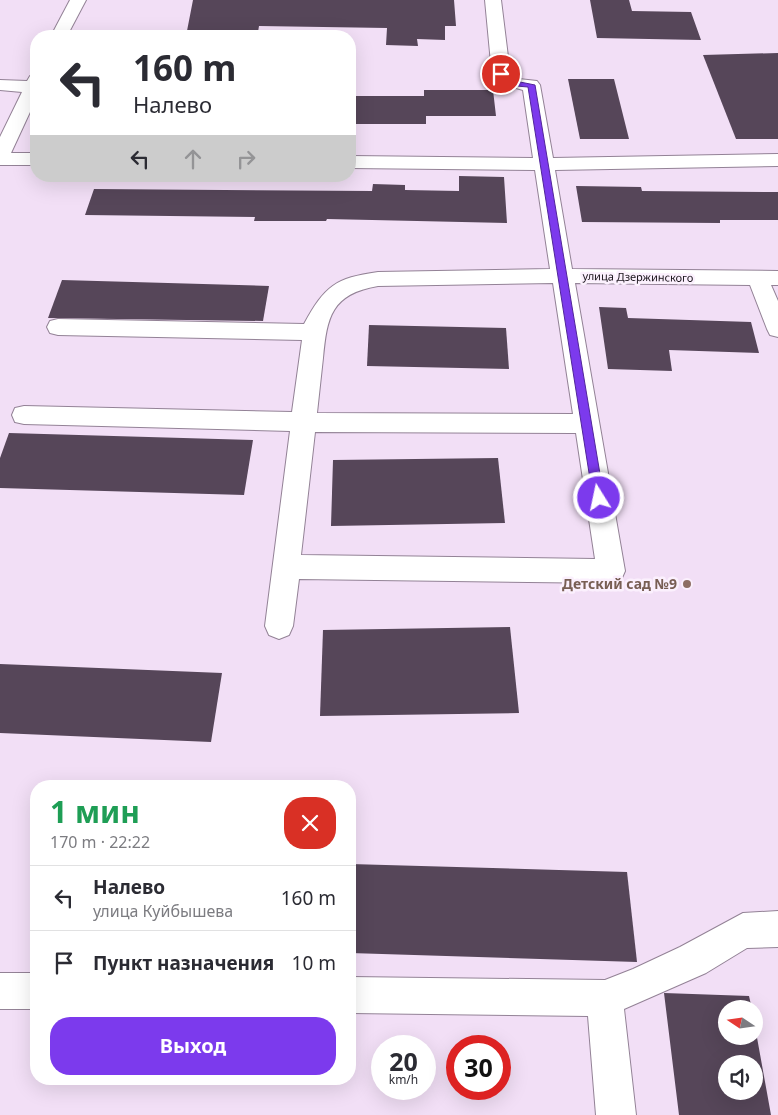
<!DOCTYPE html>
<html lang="ru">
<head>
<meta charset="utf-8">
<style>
	body { margin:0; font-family:"Noto Sans",sans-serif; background:#f7f7f7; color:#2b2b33; height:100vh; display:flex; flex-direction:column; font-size:19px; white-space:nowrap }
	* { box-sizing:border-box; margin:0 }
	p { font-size:16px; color:#7c7c81 }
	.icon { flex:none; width:28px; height:28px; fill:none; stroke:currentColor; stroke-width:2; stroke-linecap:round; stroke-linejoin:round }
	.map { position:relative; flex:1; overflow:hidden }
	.details { position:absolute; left:30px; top:780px; width:326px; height:305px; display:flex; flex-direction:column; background:#fff; border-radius:20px; box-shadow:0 5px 20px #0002 }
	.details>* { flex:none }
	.top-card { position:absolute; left:30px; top:30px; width:326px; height:152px; border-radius:20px; box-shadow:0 5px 20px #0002; background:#fff; color:#2b2b33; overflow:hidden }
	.needle { width:32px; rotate:283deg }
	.controls { position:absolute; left:718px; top:1000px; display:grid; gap:10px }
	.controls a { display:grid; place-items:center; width:45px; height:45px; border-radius:50%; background:#fff; box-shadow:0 5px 20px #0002; font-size:25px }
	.speed { position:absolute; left:371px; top:1035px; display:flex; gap:10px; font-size:25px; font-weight:700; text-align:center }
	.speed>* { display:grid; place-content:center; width:65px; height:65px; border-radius:50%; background:#fff; box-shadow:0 5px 20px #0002; line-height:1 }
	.speed small { font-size:12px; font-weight:400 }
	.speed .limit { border:8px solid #d22; background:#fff; color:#111 }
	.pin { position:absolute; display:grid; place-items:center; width:42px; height:42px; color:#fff; margin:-21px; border:2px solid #fff; border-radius:50%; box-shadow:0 1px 5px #0007 }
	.me { position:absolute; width:55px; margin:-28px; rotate:350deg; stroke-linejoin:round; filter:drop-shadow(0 0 4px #0008) }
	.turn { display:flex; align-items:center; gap:18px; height:105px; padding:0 20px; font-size:22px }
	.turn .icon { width:65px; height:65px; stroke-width:2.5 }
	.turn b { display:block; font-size:35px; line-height:42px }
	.lanes { display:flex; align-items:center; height:48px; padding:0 20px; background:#0003; justify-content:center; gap:25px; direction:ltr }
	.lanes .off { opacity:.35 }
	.round { display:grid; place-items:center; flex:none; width:52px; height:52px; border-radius:20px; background:#f7f7f7 }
	.head { display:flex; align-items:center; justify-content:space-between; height:85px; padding:0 20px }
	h1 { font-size:30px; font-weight:700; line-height:38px; color:#1e9e55 }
	.primary-button { display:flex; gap:10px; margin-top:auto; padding:10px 20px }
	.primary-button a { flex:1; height:58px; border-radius:20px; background:#7c3aed; color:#fff; font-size:20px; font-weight:700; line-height:58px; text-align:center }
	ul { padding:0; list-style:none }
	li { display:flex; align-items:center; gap:15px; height:65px; padding:0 20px; border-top:1px solid #e1e1e2 }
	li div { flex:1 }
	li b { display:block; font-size:19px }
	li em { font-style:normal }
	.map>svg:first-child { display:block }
	.building { fill:#564659; fill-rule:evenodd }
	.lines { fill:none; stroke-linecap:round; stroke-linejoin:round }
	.minor-casing { stroke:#938296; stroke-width:2 }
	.minor { fill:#fff; fill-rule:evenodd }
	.route { fill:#7c3aed; stroke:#51269a }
	.education-dot { fill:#8d6e63; stroke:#fbf0fd; stroke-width:2 }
	.labels { text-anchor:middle; stroke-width:5; stroke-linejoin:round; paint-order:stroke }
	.far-street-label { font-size:11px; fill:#171118; stroke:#fbf0fd }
	.education-label { font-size:14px; font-weight:bold; fill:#785e54; stroke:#fbf0fd; text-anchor:end }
</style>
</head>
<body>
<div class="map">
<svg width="778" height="1115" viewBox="0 0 778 1115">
	<rect width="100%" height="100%" fill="#f2dff6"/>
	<!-- building -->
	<g class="building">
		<path d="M193 0H454L456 26H445V40L417 39 418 46 386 45 387 28 259 26 258 32H214L213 36H186Z"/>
		<path d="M590 0H629L632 11 691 12 701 40 597 38Z"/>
		<path d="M778 53V139H736L703 55Z"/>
		<path d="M568 79H614L629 139H580Z"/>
		<path d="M424 90H493L496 116H426V124H350V96H424Z"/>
		<path d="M459 176 504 177 507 223 327 219 326 221H254L255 217 85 215 94 189 372 191 373 184 405 185V190L459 191Z"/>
		<path d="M576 186 641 187 642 191 778 192V220H720V223L582 222Z"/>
		<path d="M62 280 269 286 263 321 48 318Z"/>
		<path d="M599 307 626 308 628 318 751 322 759 353 669 350 672 371 608 369Z"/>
		<path d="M369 325 506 328 509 369 367 366Z"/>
		<path d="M9 433 253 440 244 495 0 488V458Z"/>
		<path d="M498 458 505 523 331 526 333 460Z"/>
		<path d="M510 627 519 713 320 716 323 630Z"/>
		<path d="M0 664 222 673 211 742 0 733Z"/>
		<path d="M350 864 627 872 637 962 350 953Z"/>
		<path d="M664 993 749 996 752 1009H726V1036H754V1021L771 1115H679ZM726 1064H754V1091H726Z"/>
	</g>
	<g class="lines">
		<!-- minor casing -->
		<g class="minor-casing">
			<g id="minor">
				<path d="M70 0H86L67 36H51Z"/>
				<path d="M485 0H501L510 73 519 79 537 81 540 85 553 158 778 154V166L555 170 572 269 778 271V285H771L778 301V337L770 335 767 329 750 285 575 283 625 571 621 580 611 583 299 579 293 626 289 635 279 639 269 635 265 626 290 431 24 424 15 422 12 415 15 408 24 406 292 412 302 340 58 335 50 333 47 327 50 321 58 319 304 324C325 286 335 278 378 272L550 269 535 170 350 168V156L533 158 523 90 505 85 492 74ZM553 283 573 414 317 413C319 394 321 376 323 358 327 317 331 294 378 286ZM315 432 576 433 595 559 301 555Z"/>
				<path d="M36 75V99L11 153H36V165H0V137L22 92 0 90V80L27 81 30 76Z"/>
				<path d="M778 911V947L747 948 706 973 624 1009 636 1115H596L588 1016 350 1013V977L605 980 633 969 680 947 743 913Z"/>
				<rect x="0" y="973" width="36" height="36"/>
			</g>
		</g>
		<!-- minor -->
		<use href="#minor" class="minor"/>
	</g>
	<!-- route -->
	<path class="route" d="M501 72 510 80 535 85 604 498 599 502 593 498 528 87C514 86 506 85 497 74Z"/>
	<!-- markers -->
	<circle class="education-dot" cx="687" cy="584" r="5"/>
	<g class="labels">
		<!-- far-street labels -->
		<g class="far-street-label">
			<text transform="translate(638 277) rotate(1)" y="4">улица Дзержинского</text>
		</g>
		<!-- education labels -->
		<g class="education-label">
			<text x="677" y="589">Детский сад №9</text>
		</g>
	</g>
</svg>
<div class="controls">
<a><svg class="needle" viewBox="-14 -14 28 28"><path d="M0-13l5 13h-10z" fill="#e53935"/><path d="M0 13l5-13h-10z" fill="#7c7c81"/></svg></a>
<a><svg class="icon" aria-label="sound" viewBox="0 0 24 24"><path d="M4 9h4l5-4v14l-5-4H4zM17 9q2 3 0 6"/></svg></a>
</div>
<div class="speed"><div>20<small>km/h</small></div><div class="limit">30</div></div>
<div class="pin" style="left:501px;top:74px;background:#d93025"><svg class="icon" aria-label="arrive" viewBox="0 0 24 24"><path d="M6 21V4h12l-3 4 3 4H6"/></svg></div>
<svg class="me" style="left:599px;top:498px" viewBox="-20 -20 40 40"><circle r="17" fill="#7c3aed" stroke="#fff" stroke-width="3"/><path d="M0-11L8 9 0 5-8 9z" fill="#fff"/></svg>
<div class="top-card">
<div class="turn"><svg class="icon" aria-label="left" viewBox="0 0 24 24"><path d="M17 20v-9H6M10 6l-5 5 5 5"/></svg><div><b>160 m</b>Налево</div></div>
<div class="lanes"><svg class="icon" aria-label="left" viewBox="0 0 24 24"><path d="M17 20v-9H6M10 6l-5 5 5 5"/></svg><svg class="icon off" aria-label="ahead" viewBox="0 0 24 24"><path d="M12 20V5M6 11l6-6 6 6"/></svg><svg class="icon off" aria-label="right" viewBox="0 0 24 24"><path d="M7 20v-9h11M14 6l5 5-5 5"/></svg></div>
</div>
<section class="details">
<div class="head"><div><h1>1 мин</h1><p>170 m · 22:22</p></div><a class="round" style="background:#d93025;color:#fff"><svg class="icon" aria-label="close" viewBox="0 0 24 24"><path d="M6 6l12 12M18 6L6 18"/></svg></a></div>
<ul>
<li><svg class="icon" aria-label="left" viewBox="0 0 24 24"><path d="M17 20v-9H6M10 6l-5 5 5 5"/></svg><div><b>Налево</b><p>улица Куйбышева</p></div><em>160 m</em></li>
<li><svg class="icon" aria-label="arrive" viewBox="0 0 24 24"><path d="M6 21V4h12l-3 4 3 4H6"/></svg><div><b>Пункт назначения</b></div><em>10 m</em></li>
</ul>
<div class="primary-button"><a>Выход</a></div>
</section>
</div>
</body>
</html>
